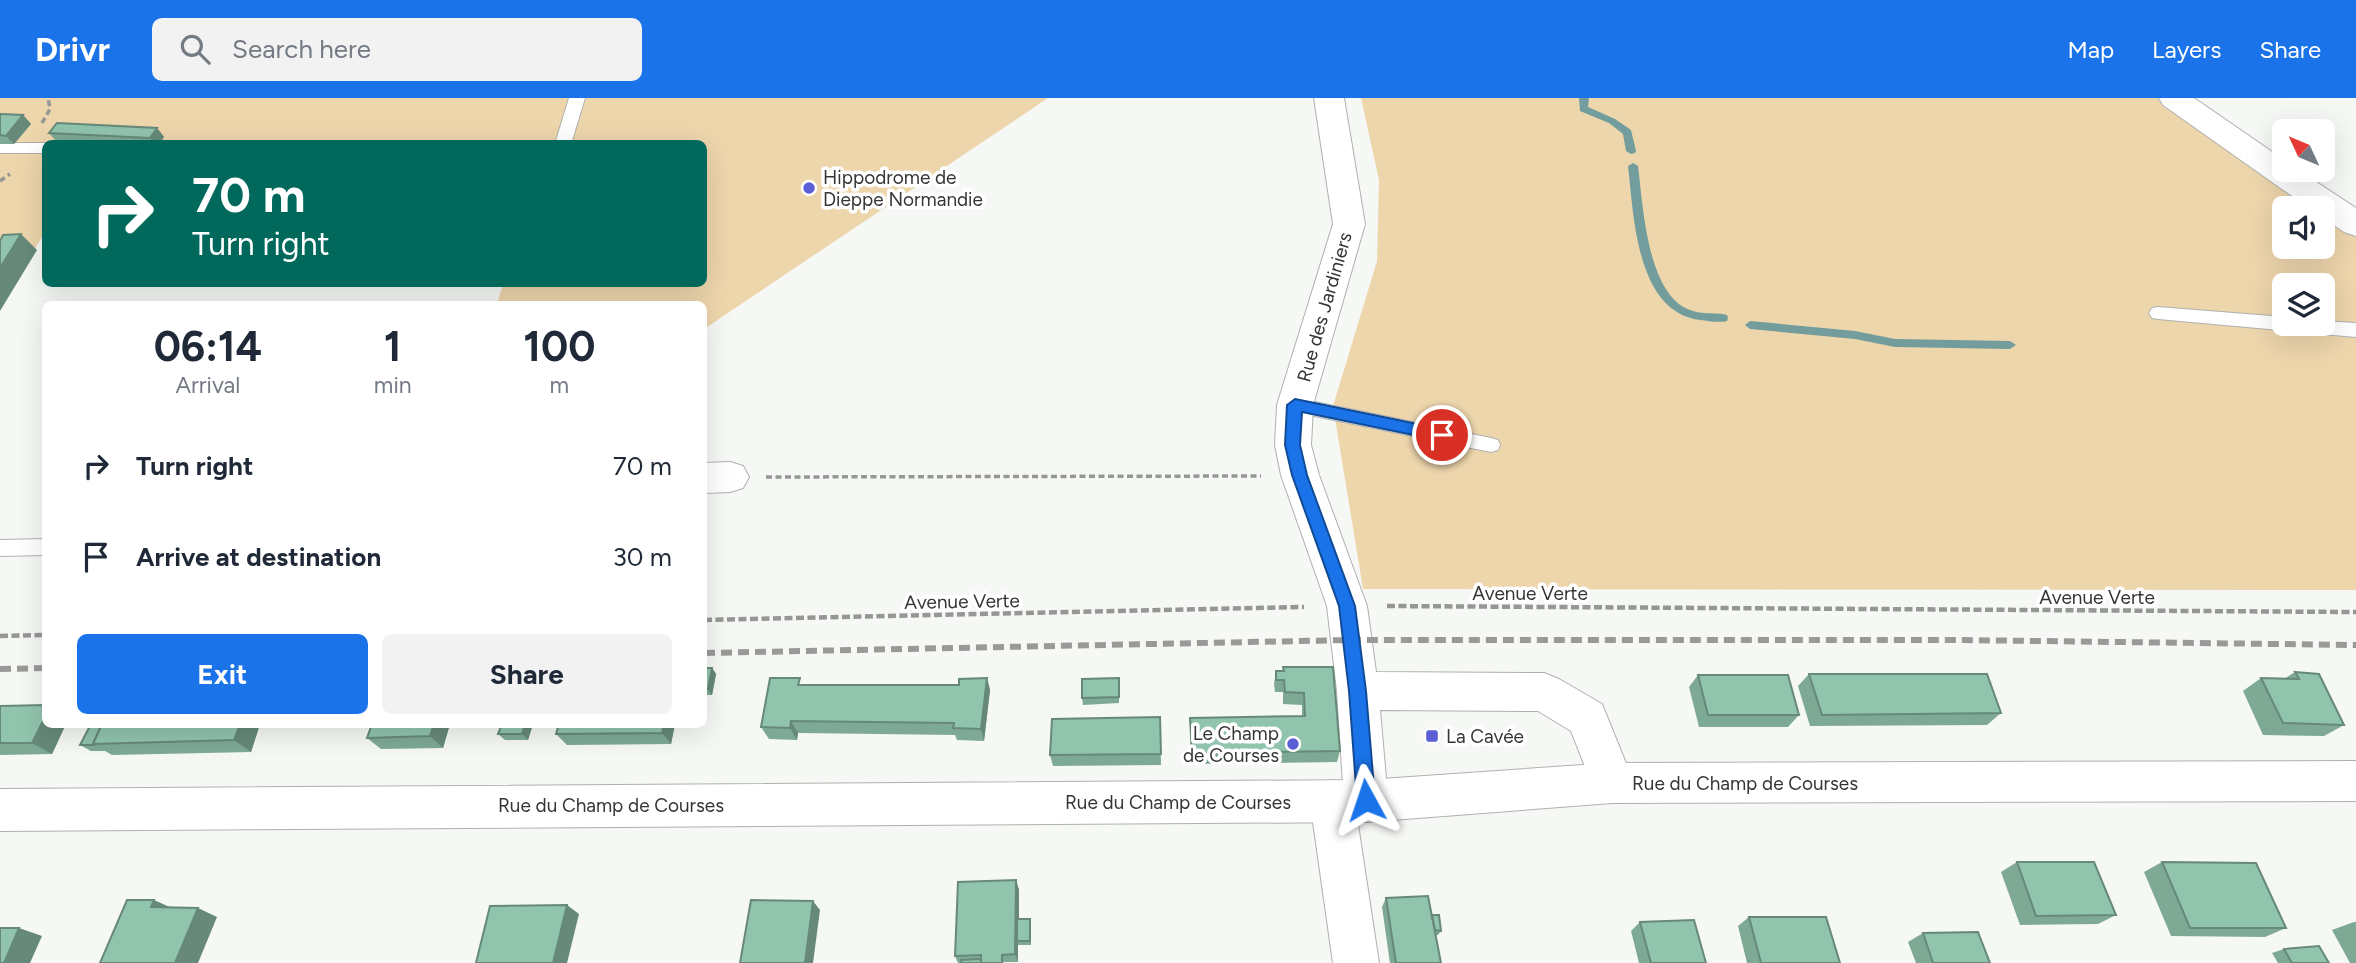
<!DOCTYPE html>
<html lang="en">
<head>
<meta charset="utf-8">
<style>
	body { margin:0; font-family:Figtree,sans-serif; background:#f2f2f3; color:#1f2937; height:100vh; display:flex; flex-direction:column; font-size:26px; white-space:nowrap }
	* { box-sizing:border-box; margin:0 }
	p { font-size:23px; color:#747a83 }
	.icon { flex:none; width:38px; height:38px; fill:none; stroke:currentColor; stroke-width:2; stroke-linecap:round; stroke-linejoin:round }
	.map { position:relative; flex:1; overflow:hidden }
	.sheet { position:absolute; left:42px; top:203px; width:665px; height:427px; display:flex; flex-direction:column; background:#fff; border-radius:10px; box-shadow:0 7px 28px #0002 }
	.sheet>* { flex:none }
	.hud { position:absolute; left:42px; top:42px; width:665px; height:147px; border-radius:10px; box-shadow:0 7px 28px #0002; background:#00695c; color:#fff; overflow:hidden }
	.needle { width:46px; rotate:314deg }
	.tools { position:absolute; left:2272px; top:21px; display:grid; gap:14px }
	.tools a { display:grid; place-items:center; width:63px; height:63px; border-radius:10px; background:#fff; box-shadow:0 7px 28px #0002; font-size:35px }
	.pin { position:absolute; display:grid; place-items:center; width:60px; height:60px; color:#fff; margin:-30px; border:4px solid #fff; border-radius:50%; box-shadow:0 2px 7px #0007 }
	.me { position:absolute; width:77px; margin:-38px; rotate:355deg; stroke-linejoin:round; filter:drop-shadow(0 0 5px #0008) }
	.turn { display:flex; align-items:center; gap:24px; height:147px; padding:0 35px; font-size:32px }
	.turn .icon { width:91px; height:91px; stroke-width:2.5 }
	.turn b { display:block; font-size:49px; line-height:60px }
	.eta { display:flex; justify-content:space-evenly; align-items:center; height:119px; text-align:center }
	.eta b { font-size:42px; font-weight:700; line-height:49px }
	.action { display:flex; gap:14px; margin-top:auto; padding:14px 35px }
	.action a { flex:1; height:80px; border-radius:10px; background:#1a73e8; color:#fff; font-size:28px; font-weight:700; line-height:80px; text-align:center }
	.action a+a { background:#f2f2f3; color:#1f2937 }
	ul { padding:0; list-style:none }
	li { display:flex; align-items:center; gap:21px; height:91px; padding:0 35px }
	li div { flex:1 }
	li b { display:block; font-size:26px }
	li em { font-style:normal }
	header { display:flex; align-items:center; gap:42px; box-sizing:border-box; height:98px; padding:0 35px; background:#1a73e8; color:#fff }
	header strong { font-size:33px }
	nav { display:flex; gap:38px; margin-inline-start:auto; font-size:24px }
	.search { width:490px; height:63px; background:#f2f2f3; display:flex; align-items:center; gap:18px; box-sizing:border-box; padding:0 24px; border-radius:10px; color:#747a83; font-size:26px }
	.map>svg:first-child { display:block }
	.green { fill:#edd5ac; fill-rule:evenodd }
	.lines { fill:none; stroke-linecap:round; stroke-linejoin:round }
	.stream { fill:#729d9c; fill-rule:evenodd }
	.service-casing { stroke:#afb1ae; stroke-width:2 }
	.minor-casing { stroke:#afb1ae; stroke-width:2 }
	.secondary-casing { stroke:#afb1ae; stroke-width:2 }
	.path-far1 { stroke:#959795; stroke-width:3.5; stroke-dasharray:6 3.5; stroke-linecap:butt }
	.path { stroke:#959795; stroke-width:4.5; stroke-dasharray:8 3.5; stroke-linecap:butt }
	.service { fill:#fff; fill-rule:evenodd }
	.minor { fill:#fff; fill-rule:evenodd }
	.secondary { fill:#fff; fill-rule:evenodd }
	.rail { stroke:#999a98; stroke-width:6; stroke-dasharray:11 6; stroke-linecap:butt }
	.wall { fill:#7da995 }
	.shaded-wall { fill:#668979 }
	.building { fill:#91c4ad; stroke:#668979; stroke-width:2 }
	.route { fill:#1a73e8; stroke:#114b97; stroke-width:2 }
	.poi-dot { fill:#5c5ed6; stroke:#fff; stroke-width:2.5 }
	.labels { text-anchor:middle; stroke-width:7; stroke-linejoin:round; paint-order:stroke }
	.poi-label { font-size:19px; fill:#343534; stroke:#fff; text-anchor:start }
	.street-label { font-size:19px; fill:#343534; stroke:#fff }
</style>
</head>
<body>
<header>
<strong>Drivr</strong>
<div class="search"><svg class="icon" aria-label="search" viewBox="0 0 24 24"><circle cx="10" cy="10" r="6"/><path d="M15 15l6 6"/></svg>Search here</div>
<nav><a>Map</a><a>Layers</a><a>Share</a></nav>
</header>
<div class="map">
<svg width="2356" height="865" viewBox="0 0 2356 865">
	<rect width="100%" height="100%" fill="#f6f8f5"/>
	<!-- green -->
	<g class="green">
		<path d="M0 0H1048L704 231V206H497L503 186H704V46H46L45 134 0 210Z"/>
		<path d="M1361 0H2161L2224 48 2318 110H2284V149H2322V113L2356 136V492L1363 491 1333 308 1377 163 1379 82ZM2284 187H2322V226H2284Z"/>
	</g>
	<g class="lines">
		<!-- stream -->
		<g class="stream">
			<path d="M1579 0H1589L1588 9 1615 21 1631 32 1636 53 1635 55 1631 56 1626 53 1623 36 1609 25 1580 13Z"/>
			<path d="M1633 65 1638 68C1643 107 1647 197 1690 212 1700 216 1713 215 1723 216L1727 217 1728 220 1727 223C1718 225 1709 223 1700 222 1636 214 1634 118 1628 68Z"/>
			<path d="M1750 223 1855 233 1895 241 2010 243 2016 247 2010 251 1895 249 1855 241 1750 231 1745 227Z"/>
		</g>
		<!-- service casing -->
		<g class="service-casing">
			<g id="service">
				<path d="M569 0H585L571 46H555Z"/>
				<path d="M0 45H46L49 46H46V55H0Z"/>
				<path d="M2158 209 2284 219V226H2322V223L2356 225V239L2158 221 2152 220 2149 215 2152 210Z"/>
				<path d="M1295 300 1491 340 1498 342 1500 347 1498 352 1491 354 1295 314 1289 312 1286 307 1289 302Z"/>
				<path d="M46 441V457L0 458V442Z"/>
			</g>
		</g>
		<!-- minor casing -->
		<g class="minor-casing">
			<g id="minor">
				<path d="M1314 0H1344L1365 126 1313 307 1311 347 1319 377 1367 508 1376 574 1544 575 1559 581 1602 606 1634 685 1627 699 1612 705 1597 699 1571 633 1538 613 1380 612 1388 703 1381 718 1366 724 1357 720 1379 865H1333L1310 703 1317 688 1332 682 1343 687 1337 593 1327 508 1281 377 1275 347 1277 307 1333 126Z"/>
				<path d="M2159 0H2194L2284 62V72H2298L2356 110V138L2344 134 2322 119V110H2309L2163 7Z"/>
				<path d="M730 364 743 368 749 379 743 390 730 394 704 395V365Z"/>
			</g>
		</g>
		<!-- secondary casing -->
		<g class="secondary-casing">
			<path id="secondary" d="M2356 663V703L1612 705 1366 724 0 733V691L1366 682 1612 665Z"/>
		</g>
		<!-- path-far1 -->
		<g class="path-far1">
			<path d="M42 25 50 11 48 0"/>
			<path d="M0 83 10 76"/>
			<path d="M766 379 1261 378"/>
		</g>
		<!-- path -->
		<g class="path">
			<path d="M1387 508 2356 514"/>
			<path d="M704 522 1304 509"/>
			<path d="M0 538 46 537"/>
		</g>
		<!-- service -->
		<use href="#service" class="service"/>
		<!-- minor -->
		<use href="#minor" class="minor"/>
		<!-- secondary -->
		<use href="#secondary" class="secondary"/>
		<!-- rail -->
		<g class="rail">
			<path d="M704 555 1351 542H1958L2356 547"/>
			<path d="M0 571 46 570"/>
		</g>
	</g>
	<!-- wall -->
	<g class="wall">
		<path d="M0 16 23 17 31 26 14 46H0Z"/>
		<path d="M157 30 164 39 159 46H106L56 43 49 35Z"/>
		<path d="M1283 569H1333L1340 653 1337 664 1191 666 1190 620 1302 618V607L1283 606V594H1275L1274 586 1276 573H1283Z"/>
		<path d="M704 570H712L716 576 712 597H704Z"/>
		<path d="M2295 574 2344 627 2324 638 2263 637 2243 593 2261 580 2284 581Z"/>
		<path d="M1809 576 2001 615 1987 627 1810 628 1798 588Z"/>
		<path d="M1698 577 1799 617 1788 629H1699L1689 589Z"/>
		<path d="M987 580 990 592 984 643 957 642 955 637 798 635 797 642 769 641 761 629 803 587H959Z"/>
		<path d="M1119 580V605L1083 607 1082 600Z"/>
		<path d="M0 608 46 626H66L52 656 0 657Z"/>
		<path d="M1160 619 1161 667 1053 668 1050 657Z"/>
		<path d="M260 626 251 654 112 657 105 653H91L80 647Z"/>
		<path d="M366 626H450L443 650 381 651 367 640 370 630Z"/>
		<path d="M492 626H533L528 642H505L498 636 501 629H494Z"/>
		<path d="M675 626 671 646 567 647 556 636Z"/>
		<path d="M2017 764 2116 817 2098 826 2020 827 2001 774Z"/>
		<path d="M2162 764 2286 830 2265 839 2171 838 2144 774Z"/>
		<path d="M1016 782 1019 792V821H1030L1031 826V847H1018V864L958 865 955 858Z"/>
		<path d="M1386 800 1432 817 1441 833 1438 837H1435L1441 865H1390L1382 809Z"/>
		<path d="M1749 819 1840 865H1747L1738 828Z"/>
		<path d="M1640 824 1706 865H1639L1631 833Z"/>
		<path d="M2354 824H2356V865H2350L2332 832Z"/>
		<path d="M1923 835 1990 865H1916L1908 844Z"/>
		<path d="M2284 851 2329 865H2278L2272 855Z"/>
	</g>
	<!-- shaded-wall -->
	<g class="shaded-wall">
		<path d="M23 17 31 26 14 46 6 38Z"/>
		<path d="M157 30 164 39 159 46H155L150 40Z"/>
		<path d="M21 136 37 152 0 213V170Z"/>
		<path d="M712 570 716 576 712 597 708 591Z"/>
		<path d="M987 580 990 592 984 643 981 631Z"/>
		<path d="M46 617V626H66L52 656 32 645Z"/>
		<path d="M791 623 798 635 797 642 790 630Z"/>
		<path d="M240 626H260L251 654 234 642Z"/>
		<path d="M434 626H450L443 650 430 638Z"/>
		<path d="M525 626H533L528 642 522 636Z"/>
		<path d="M664 626H675L671 646 662 635Z"/>
		<path d="M1016 782 1019 792V843H1017L1018 847V864L1015 856Z"/>
		<path d="M154 802 174 811 151 809Z"/>
		<path d="M813 803 820 812 813 865H805Z"/>
		<path d="M567 807 579 816 567 865H553Z"/>
		<path d="M198 810 217 819 198 865H175Z"/>
		<path d="M1030 821 1031 826V847L1030 843Z"/>
		<path d="M19 830 42 838 30 865H4Z"/>
	</g>
	<!-- building -->
	<g class="building">
		<path d="M0 16 23 17 6 38 0 37Z"/>
		<path d="M57 25 157 30 150 40 49 35Z"/>
		<path d="M21 136 0 170V143L3 137Z"/>
		<path d="M1283 569H1333L1340 653 1192 655 1190 620 1305 618 1304 595 1285 594 1284 582H1276V573H1284Z"/>
		<path d="M704 570H712L708 591H704Z"/>
		<path d="M2295 574 2319 576 2344 627 2283 625 2261 580 2299 581Z"/>
		<path d="M1809 576H1987L2001 615 1822 617Z"/>
		<path d="M1698 577H1788L1799 617H1708Z"/>
		<path d="M770 580H800L798 587H959V581L987 580 981 631 953 630 954 625 791 623 790 630 761 629Z"/>
		<path d="M1119 580V599L1082 600V581Z"/>
		<path d="M46 607V617L32 645H0V608Z"/>
		<path d="M1160 619 1161 656 1050 657 1052 621Z"/>
		<path d="M91 626H102L93 646 95 647H80Z"/>
		<path d="M102 626H240L234 642 93 646Z"/>
		<path d="M372 626H434L430 638 367 640Z"/>
		<path d="M502 626H525L522 636H498Z"/>
		<path d="M559 626H664L662 635 556 636Z"/>
		<path d="M2017 764H2094L2116 817 2036 818Z"/>
		<path d="M2162 764 2256 765 2286 830H2190Z"/>
		<path d="M1016 782 1015 856 1002 857V865H981V857L955 858 958 784Z"/>
		<path d="M1428 798 1441 865H1396L1386 800Z"/>
		<path d="M127 802H154L151 809 198 810 175 865H100Z"/>
		<path d="M751 802 813 803 805 865H740Z"/>
		<path d="M567 807 553 865H476L490 808Z"/>
		<path d="M1432 817H1439L1441 833 1435 832Z"/>
		<path d="M1749 819H1826L1840 865H1761Z"/>
		<rect x="1017" y="821" width="13" height="22"/>
		<path d="M1694 822 1706 865H1651L1640 824Z"/>
		<path d="M0 830H19L4 865H0Z"/>
		<path d="M1978 834 1990 865H1933L1923 835Z"/>
		<path d="M2319 848 2329 865H2292L2284 851Z"/>
		<path d="M981 861V865H961V862Z"/>
	</g>
	<!-- route -->
	<path class="route" d="M1295 301 1442 331 1450 337 1442 343 1302 314 1300 347 1307 377 1355 508 1366 593 1375 702 1372 709 1366 711 1359 709 1357 702 1349 593 1339 508 1292 377 1285 347 1287 307Z"/>
	<!-- markers -->
	<g class="poi-dot">
		<circle cx="809" cy="90" r="7"/>
		<rect x="1425" y="631" width="14" height="14" rx="3.5"/>
		<circle cx="1293" cy="646" r="7"/>
	</g>
	<g class="labels">
		<!-- poi labels -->
		<g class="poi-label">
			<text x="823" y="86">Hippodrome de<tspan x="823" dy="22">Dieppe Normandie</tspan></text>
			<text x="1279" y="642" text-anchor="end">Le Champ<tspan x="1279" dy="22">de Courses</tspan></text>
			<text x="1446" y="645">La Cavée</text>
		</g>
		<!-- street labels -->
		<g class="street-label">
			<text transform="translate(1324 209) rotate(-74)" y="7">Rue des Jardiniers</text>
			<text x="1530" y="502">Avenue Verte</text>
			<text x="2097" y="506">Avenue Verte</text>
			<text transform="translate(962 503) rotate(-1)" y="7">Avenue Verte</text>
			<text x="1745" y="692">Rue du Champ de Courses</text>
			<text x="1178" y="711">Rue du Champ de Courses</text>
			<text x="611" y="714">Rue du Champ de Courses</text>
		</g>
	</g>
</svg>
<div class="tools">
<a><svg class="needle" viewBox="-14 -14 28 28"><path d="M0-13l5 13h-10z" fill="#e53935"/><path d="M0 13l5-13h-10z" fill="#747a83"/></svg></a>
<a><svg class="icon" aria-label="sound" viewBox="0 0 24 24"><path d="M4 9h4l5-4v14l-5-4H4zM17 9q2 3 0 6"/></svg></a>
<a><svg class="icon" aria-label="layers" viewBox="0 0 24 24"><path d="M12 4l9 5-9 5-9-5zM3 14l9 5 9-5"/></svg></a>
</div>
<div class="pin" style="left:1442px;top:337px;background:#d93025"><svg class="icon" aria-label="arrive" viewBox="0 0 24 24"><path d="M6 21V4h12l-3 4 3 4H6"/></svg></div>
<svg class="me" style="left:1366px;top:702px" viewBox="-20 -20 40 40"><path d="M0-17L14 15 0 8-14 15z" fill="#1a73e8" stroke="#fff" stroke-width="4"/></svg>
<div class="hud">
<div class="turn"><svg class="icon" aria-label="right" viewBox="0 0 24 24"><path d="M7 20v-9h11M14 6l5 5-5 5"/></svg><div><b>70 m</b>Turn right</div></div>
</div>
<section class="sheet">
<div class="eta">
<div><b>06:14</b><p>Arrival</p></div>
<div><b>1</b><p>min</p></div>
<div><b>100</b><p>m</p></div>
</div>
<ul>
<li><svg class="icon" aria-label="right" viewBox="0 0 24 24"><path d="M7 20v-9h11M14 6l5 5-5 5"/></svg><div><b>Turn right</b></div><em>70 m</em></li>
<li><svg class="icon" aria-label="arrive" viewBox="0 0 24 24"><path d="M6 21V4h12l-3 4 3 4H6"/></svg><div><b>Arrive at destination</b></div><em>30 m</em></li>
</ul>
<div class="action"><a>Exit</a><a>Share</a></div>
</section>
</div>
</body>
</html>
